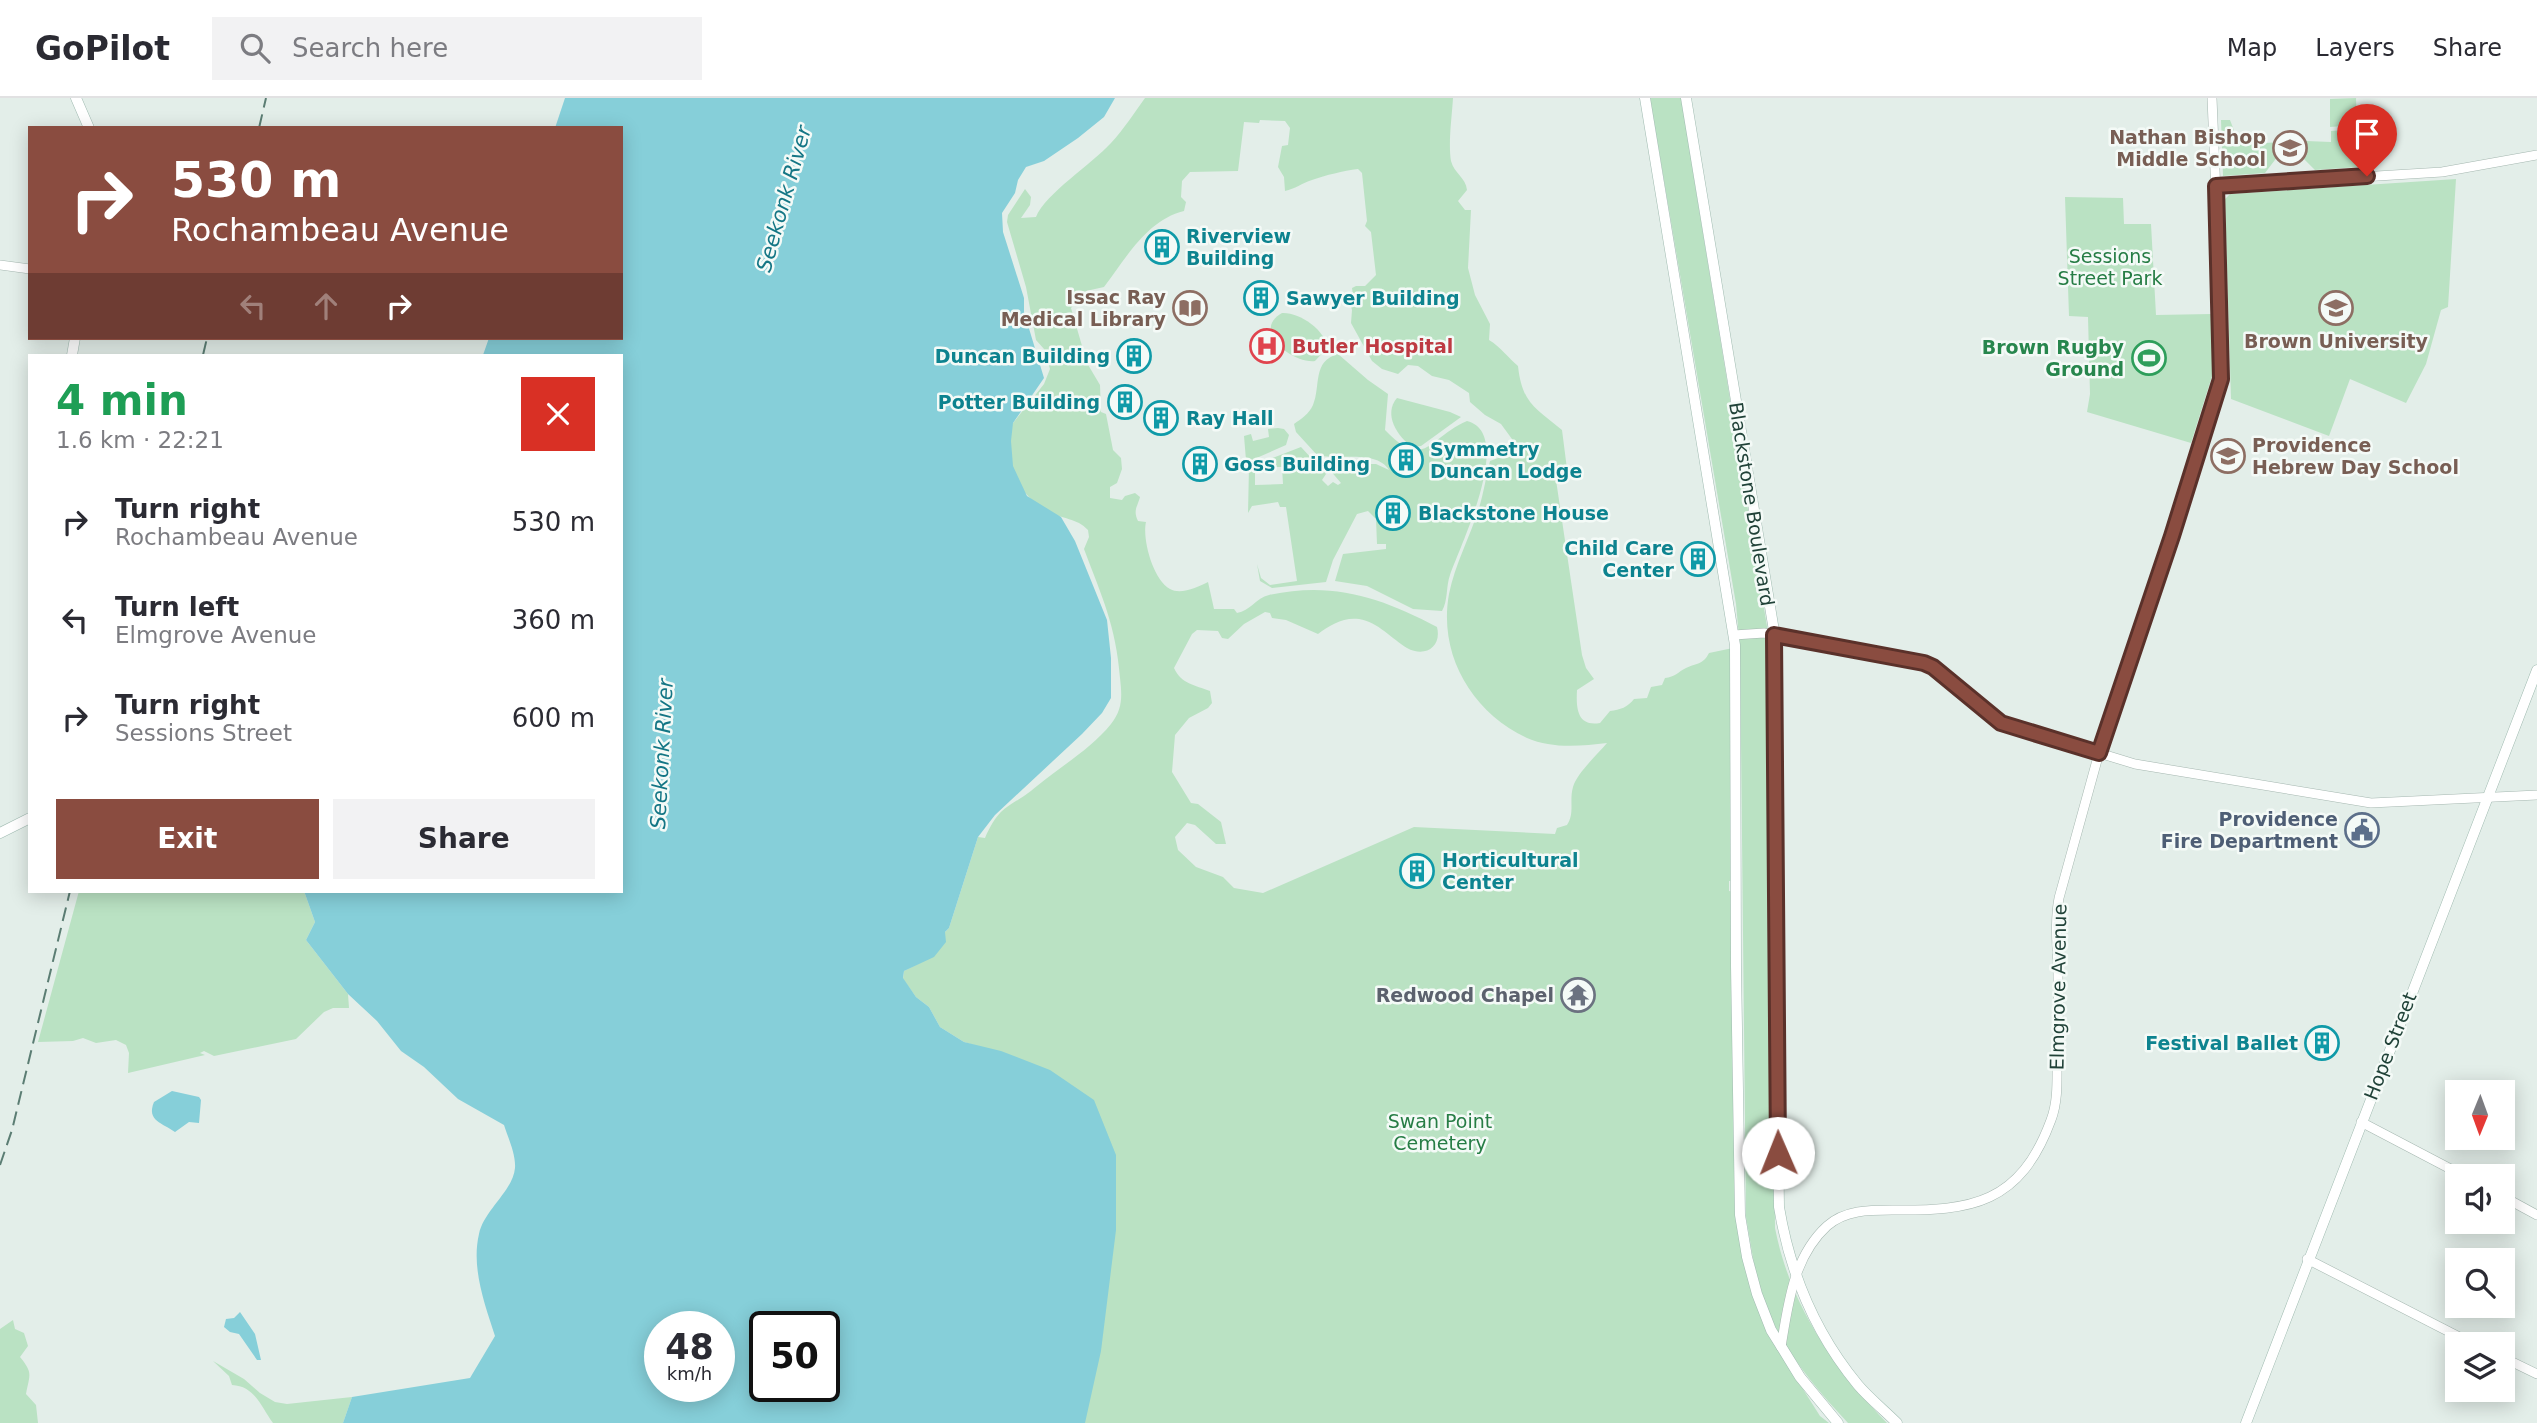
<!DOCTYPE html>
<html lang="en">
<head>
<meta charset="utf-8">
<style>
	body { margin:0; font-family:"DejaVu Sans",sans-serif; background:#f2f2f3; color:#2b2b33; height:100vh; display:flex; flex-direction:column; font-size:26px; white-space:nowrap }
	* { box-sizing:border-box; margin:0 }
	p { font-size:23px; color:#7c7c81 }
	.icon { flex:none; width:38px; height:38px; fill:none; stroke:currentColor; stroke-width:2; stroke-linecap:round; stroke-linejoin:round }
	.map { position:relative; flex:1; overflow:hidden }
	.sheet { position:absolute; left:28px; top:256px; width:595px; height:539px; display:flex; flex-direction:column; background:#fff; border-radius:0px; box-shadow:0 4px 18px #0003 }
	.sheet>* { flex:none }
	.top-card { position:absolute; left:28px; top:28px; width:595px; height:214px; border-radius:0px; box-shadow:0 4px 18px #0003; background:#8a4c40; color:#fff; overflow:hidden }
	.needle { width:46px; rotate:181deg }
	.buttons { position:absolute; left:2445px; top:982px; display:grid; gap:14px }
	.buttons a { display:grid; place-items:center; width:70px; height:70px; border-radius:0px; background:#fff; box-shadow:0 4px 18px #0003; font-size:35px }
	.speed { position:absolute; left:644px; top:1213px; display:flex; gap:14px; font-size:35px; font-weight:700; text-align:center }
	.speed>* { display:grid; place-content:center; width:91px; height:91px; border-radius:50%; background:#fff; box-shadow:0 4px 18px #0003; line-height:1 }
	.speed small { font-size:18px; font-weight:400 }
	.speed .limit { border:4px solid #111; border-radius:10px; background:#fff; color:#111 }
	.pin { position:absolute; display:grid; place-items:center; width:60px; height:60px; color:#fff; margin:-72px -30px; border-radius:50% 50% 50% 0; rotate:-45deg; box-shadow:0 0 7px #0007 }
	.pin .icon { rotate:45deg }
	.me { position:absolute; width:77px; margin:-38px; rotate:359deg; stroke-linejoin:round; filter:drop-shadow(0 0 5px #0008) }
	.turn { display:flex; align-items:center; gap:24px; height:147px; padding:0 28px; font-size:32px }
	.turn .icon { width:91px; height:91px; stroke-width:2.5 }
	.turn b { display:block; font-size:49px; line-height:60px }
	.lanes { display:flex; align-items:center; height:66px; padding:0 28px; background:#0003; justify-content:center; gap:35px; direction:ltr }
	.lanes .off { opacity:.35 }
	.round { display:grid; place-items:center; flex:none; width:74px; height:74px; border-radius:0px; background:#f2f2f3 }
	.summary { display:flex; align-items:center; justify-content:space-between; height:119px; padding:0 28px }
	h1 { font-size:42px; font-weight:700; line-height:52px; color:#1e9e55 }
	.action { display:flex; gap:14px; margin-top:auto; padding:14px 28px }
	.action a { flex:1; height:80px; border-radius:0px; background:#8a4c40; color:#fff; font-size:28px; font-weight:700; line-height:80px; text-align:center }
	.action a+a { background:#f2f2f3; color:#2b2b33 }
	ul { padding:0; list-style:none }
	li { display:flex; align-items:center; gap:21px; height:98px; padding:0 28px }
	li div { flex:1 }
	li b { display:block; font-size:26px }
	li em { font-style:normal }
	header { display:flex; align-items:center; gap:42px; box-sizing:border-box; height:98px; padding:0 35px; background:#fff; border-bottom:2px solid #e1e1e2 }
	header strong { font-size:33px }
	nav { display:flex; gap:38px; margin-inline-start:auto; font-size:24px }
	.search { width:490px; height:63px; background:#f2f2f3; display:flex; align-items:center; gap:18px; box-sizing:border-box; padding:0 24px; border-radius:0px; color:#7c7c81; font-size:26px }
	.map>svg:first-child { display:block }
	.green { fill:#bae2c3; fill-rule:evenodd }
	.water { fill:#86cfd9; fill-rule:evenodd }
	.lines { fill:none; stroke-linecap:round; stroke-linejoin:round }
	.tertiary-casing { stroke:#a5b7b0; stroke-width:10 }
	.secondary-casing { stroke:#a0bbb1; stroke-width:11 }
	.tertiary { stroke:#fff; stroke-width:9 }
	.secondary { stroke:#fff; stroke-width:10 }
	.rail { stroke:#5b7d73; stroke-width:2; stroke-dasharray:14 7; stroke-linecap:butt }
	.route-casing { stroke:#5a312a; stroke-width:18 }
	.route { stroke:#8a4c40; stroke-width:12 }
	.labels { text-anchor:middle; stroke-width:5; stroke-linejoin:round; paint-order:stroke }
	.education-label { font-size:19px; font-weight:bold; fill:#785e54; stroke:#f4faf7; text-anchor:end }
	.culture-label { font-size:19px; font-weight:bold; fill:#0d838f; stroke:#f4faf7; text-anchor:start }
	.park-label { font-size:19px; fill:#267d45; stroke:#f4faf7 }
	.health-label { font-size:19px; font-weight:bold; fill:#be3a42; stroke:#f4faf7; text-anchor:start }
	.leisure-label { font-size:19px; font-weight:bold; fill:#27864d; stroke:#f4faf7; text-anchor:end }
	.street-label { font-size:19px; fill:#204238; stroke:#f4faf7 }
	.service-label { font-size:19px; font-weight:bold; fill:#4e5e75; stroke:#f4faf7; text-anchor:end }
	.worship-label { font-size:19px; font-weight:bold; fill:#5b616d; stroke:#f4faf7; text-anchor:end }
	.water-label { font-size:21px; font-style:italic; fill:#147685; stroke:#f4faf7 }
</style>
</head>
<body>
<header>
<strong>GoPilot</strong>
<div class="search"><svg class="icon" aria-label="search" viewBox="0 0 24 24"><circle cx="10" cy="10" r="6"/><path d="M15 15l6 6"/></svg>Search here</div>
<nav><a>Map</a><a>Layers</a><a>Share</a></nav>
</header>
<div class="map">
<svg width="2537" height="1325" viewBox="0 0 2537 1325">
	<rect width="100%" height="100%" fill="#e3eee9"/>
	<!-- green -->
	<g class="green">
		<path d="M1145 0H1453C1452 18 1448 45 1451 63 1454 75 1466 80 1467 92L1458 103 1465 112H1471L1468 170 1475 197 1490 226 1489 242C1501 249 1508 260 1518 268 1522 305 1535 310 1562 332L1567 371 1559 372 1556 382 1582 557 1586 570 1594 581 1577 592C1576 610 1577 629 1600 625L1610 613C1620 612 1628 609 1634 601L1647 600 1651 589 1662 587 1665 580C1675 579 1678 574 1686 570 1696 565 1703 567 1709 555L1733 550 1735 783H1729V793L1735 794 1740 1118 1773 1244 1820 1318 1829 1325H1082L1007 957 964 944 940 929 929 909 916 899 903 881 904 873 935 857 945 834 949 830 978 739 985 740C1001 704 1010 711 1037 688 1061 668 1091 651 1111 626 1123 611 1122 598 1120 580 1116 528 1102 499 1084 451L1089 439 1088 432C1077 420 1062 421 1048 414 1019 397 1012 373 998 344L1044 286 1050 271 1044 251 1036 242 1026 189 1007 124 1008 117 1025 91 1031 99 1030 107 1021 120 1036 119C1045 96 1093 65 1111 45 1124 31 1134 15 1145 0ZM1260 22 1285 23 1290 30 1288 47 1282 48 1278 69 1284 79 1285 93C1295 91 1302 85 1312 82 1326 77 1343 73 1358 71L1362 75 1367 123 1365 128 1371 134 1376 177 1365 188H1356L1352 190 1353 197 1349 202 1352 212 1351 225 1372 263 1382 271 1398 276 1408 267 1418 268 1432 278 1449 282 1469 295 1470 304 1485 317 1501 326 1520 352 1490 363C1486 378 1484 394 1479 410 1470 439 1455 466 1449 496 1438 557 1472 614 1527 640 1552 651 1581 648 1607 645 1597 657 1577 675 1573 689 1569 703 1575 715 1567 727L1557 730 1555 736 1414 729 1263 795 1234 790 1223 779 1196 769 1178 752 1175 739 1187 725 1195 727 1216 746H1226L1221 724 1198 706 1191 705 1172 674 1175 637 1189 620 1208 610 1212 605 1210 593C1195 587 1181 586 1174 570L1192 536 1197 532 1218 533 1222 540 1228 541 1244 526 1265 514 1270 515 1272 520 1286 522 1318 536C1330 527 1343 519 1359 521 1378 524 1392 541 1407 550 1425 560 1442 549 1437 529 1382 500 1333 483 1269 497 1256 500 1250 513 1237 515L1234 511H1214L1208 484C1198 489 1181 497 1170 491 1153 482 1142 441 1146 424L1138 423C1133 412 1137 410 1140 399L1135 395 1125 398 1122 402 1110 400V389L1117 385 1122 371 1121 360 1113 352 1106 316 1101 314 1100 287 1087 265 1071 210 1086 193 1104 189C1126 160 1147 122 1184 113L1186 104 1181 99 1182 83 1190 74 1238 73 1244 24 1259 25Z"/>
		<path d="M1650 0H1681L1770 547 1775 1130C1790 1207 1833 1269 1887 1325H1848C1814 1289 1779 1247 1763 1200 1754 1174 1751 1146 1746 1119L1740 550 1736 506Z"/>
		<path d="M2356 0 2357 27 2330 29V1Z"/>
		<path d="M2221 22H2230L2235 35H2249L2251 46 2280 44 2281 46H2287L2265 75 2223 78Z"/>
		<path d="M2358 31 2359 69 2315 72 2304 61 2307 57 2299 50 2306 49V43L2331 44V33Z"/>
		<path d="M2456 81 2448 209 2441 212 2426 266 2406 305 2350 281 2329 338 2231 301 2225 101 2230 96Z"/>
		<path d="M2065 99 2123 100 2124 126H2151L2156 217 2211 216 2213 275 2191 345 2087 314 2090 296 2088 219 2069 218Z"/>
		<path d="M1282 215C1299 214 1326 232 1327 250L1315 263C1294 266 1250 233 1282 215Z"/>
		<path d="M1338 256 1368 282 1388 296 1385 332C1425 374 1429 339 1467 323 1516 335 1459 450 1450 477 1446 488 1448 503 1442 513L1413 511 1367 488 1335 483 1343 456 1386 451V446H1377L1376 421 1368 413 1357 416 1333 462 1326 484 1272 490 1260 483 1257 466 1261 480 1270 487 1297 483 1286 409H1280L1278 404 1252 408 1248 415 1249 369 1301 349 1326 376 1322 382 1328 388 1333 384 1338 387 1341 385 1329 371 1334 364 1350 365 1351 371H1363L1364 366H1376L1389 372C1376 351 1338 363 1317 357L1296 334 1294 326C1301 321 1309 316 1313 307 1321 288 1312 263 1338 256ZM1263 366H1275L1276 369H1282L1283 386 1255 387V369L1263 368Z"/>
		<path d="M1397 300 1450 314 1461 319 1421 348 1413 349C1397 339 1383 316 1397 300Z"/>
		<path d="M1278 330 1284 331 1289 337 1286 347 1252 362H1246L1244 338 1251 336 1253 343 1269 339 1268 331Z"/>
		<path d="M79 793H304L315 824 306 842 348 896 349 910H333L324 914 296 941 214 958 204 953 200 955 205 957 128 975 129 955 126 947 116 942 96 945 83 940 73 943 38 944Z"/>
		<path d="M13 1222 15 1231 24 1235 28 1248 20 1259C33 1275 30 1276 26 1296L36 1307 38 1325H0V1231Z"/>
		<path d="M213 1263 244 1281 260 1295 275 1304 287 1306 352 1299 343 1325H273C261 1309 255 1288 232 1287L229 1278Z"/>
	</g>
	<!-- water -->
	<g class="water">
		<path d="M565 0H1115L1104 19 1078 40 1044 63 1026 69 1018 82 1015 95 1002 115 1003 134 1024 200V214L1044 280 1013 325 1011 343 1013 368 1027 398 1061 419 1075 443 1107 522 1111 560V600L1102 615 1082 636 995 717 978 739 949 830 945 834 946 844 934 859 904 873 903 880 916 899 929 909 940 929 964 944 1001 953 1050 972 1094 1002 1116 1057V1132L1101 1253 1085 1325H343L352 1299 470 1280 495 1238C485 1207 471 1170 479 1136 484 1112 513 1093 515 1070 516 1056 508 1040 504 1027L458 1001 424 969 401 953 377 923 348 896 306 842 315 824 304 793H621V257H483L489 240H621V30H555ZM719 1228V1288H660V1228ZM765 1228H824V1288H765Z"/>
		<path d="M172 993 199 999 201 1002 199 1025 189 1024 175 1034C163 1025 146 1023 154 1004Z"/>
		<path d="M240 1214 255 1236 261 1262H257L239 1236 230 1234 224 1229 226 1221 234 1220Z"/>
	</g>
	<g class="lines">
		<!-- tertiary casing -->
		<g class="tertiary-casing">
			<g id="tertiary">
				<path d="M2215 88 2442 74 2537 57"/>
				<path d="M0 167 30 171"/>
				<path d="M1734 537 1764 535 1924 565 1933 569 2001 625 2135 666 2371 705 2537 697"/>
				<path d="M2361 1024 2464 1078"/>
				<path d="M2502 1098 2537 1117"/>
				<path d="M2307 1161 2473 1246"/>
				<path d="M1781 1249C1788 1207 1793 1159 1827 1128 1845 1112 1869 1112 1892 1112 1972 1113 2020 1106 2051 1022 2058 1004 2057 983 2057 964 2058 936 2059 908 2058 879 2058 853 2054 827 2059 800L2099 655 2155 489 2221 281 2220 193 2212 0"/>
				<path d="M2502 1259 2537 1276"/>
			</g>
		</g>
		<!-- secondary casing -->
		<g class="secondary-casing">
			<g id="secondary">
				<path d="M76 0 89 30"/>
				<path d="M1645 0 1735 547 1736 868 1740 1117 1747 1159 1757 1196 1771 1232 1800 1279 1838 1325"/>
				<path d="M1686 0 1776 545V882L1779 1109C1790 1175 1815 1235 1858 1287 1869 1300 1884 1312 1897 1325"/>
				<path d="M72 257 75 240"/>
				<path d="M0 735 30 720"/>
				<path d="M2246 1325 2537 572"/>
			</g>
		</g>
		<!-- tertiary -->
		<use href="#tertiary" class="tertiary"/>
		<!-- secondary -->
		<use href="#secondary" class="secondary"/>
		<!-- rail -->
		<g class="rail">
			<path d="M259 30 266 0"/>
			<path d="M203 257 207 240"/>
			<path d="M0 1067 12 1032 70 793"/>
		</g>
	</g>
	<g class="lines">
		<!-- route casing -->
		<g class="route-casing">
			<path id="route" d="M1778 1055 1774 537 1924 565 1933 569 2001 625 2099 655 2172 438 2221 281 2216 88 2367 78"/>
		</g>
		<!-- route -->
		<use href="#route" class="route"/>
	</g>
	<!-- icons -->
	<defs>
		<g id="school-ring" transform="scale(1.75)"><circle r="9.5" fill="#f4faf7" stroke="#8d6e63" stroke-width="1.5"/><path d="M0-5L7-2L0 1L-7-2ZM-4 1L0 2.5L4 1V4Q0 6-4 4Z" fill="#8d6e63"/></g>
		<g id="building-ring" transform="scale(1.75)"><circle r="9.5" fill="#f4faf7" stroke="#0f9aa8" stroke-width="1.5"/><path d="M-4-6H4V6H1V3H-1V6H-4ZM-2.5-4.3h1.7v1.8h-1.7ZM.8-4.3h1.7v1.8H.8ZM-2.5-1h1.7V.8h-1.7ZM.8-1h1.7V.8H.8Z" fill="#0f9aa8"/></g>
		<g id="library-ring" transform="scale(1.75)"><circle r="9.5" fill="#f4faf7" stroke="#8d6e63" stroke-width="1.5"/><path d="M-6-4Q-3-5.5-.7-3.5V5Q-3 3-6 4ZM6-4Q3-5.5 .7-3.5V5Q3 3 6 4Z" fill="#8d6e63"/></g>
		<g id="university-ring" transform="scale(1.75)"><circle r="9.5" fill="#f4faf7" stroke="#8d6e63" stroke-width="1.5"/><path d="M0-5L7-2L0 1L-7-2ZM-4 1L0 2.5L4 1V4Q0 6-4 4Z" fill="#8d6e63"/></g>
		<g id="hospital-ring" transform="scale(1.75)"><circle r="9.5" fill="#f4faf7" stroke="#e0444e" stroke-width="1.5"/><path d="M-5-5h3v3.5h4V-5h3V5h-3V1.5h-4V5h-3Z" fill="#e0444e"/></g>
		<g id="stadium-ring" transform="scale(1.75)"><circle r="9.5" fill="#f4faf7" stroke="#2e9e5b" stroke-width="1.5"/><path d="M0-5a6.5 5 0 1 0 0 10a6.5 5 0 1 0 0-10ZM-3.5-1.8h7v3.6h-7Z" fill="#2e9e5b"/></g>
		<g id="civic-ring" transform="scale(1.75)"><circle r="9.5" fill="#f4faf7" stroke="#5c6f8a" stroke-width="1.5"/><path d="M-.6-6.5H3V-4.5H.6V-3L4-1V1h2V6H-6V1h2V-1L-.6-3ZM-1.2 2.5V6h2.4V2.5Z" fill="#5c6f8a"/></g>
		<g id="temple-ring" transform="scale(1.75)"><circle r="9.5" fill="#f4faf7" stroke="#6b7280" stroke-width="1.5"/><path d="M0-6L5-2H3V0L6.5 2.5H4V6H1.5V3h-3V6H-4V2.5H-6.5L-3 0V-2H-5Z" fill="#6b7280"/></g>
	</defs>
	<g fill-rule="evenodd">
		<use href="#school-ring" x="2290" y="50"/>
		<use href="#building-ring" x="1162" y="149"/>
		<use href="#building-ring" x="1261" y="200"/>
		<use href="#library-ring" x="1190" y="210"/>
		<use href="#university-ring" x="2336" y="210"/>
		<use href="#hospital-ring" x="1267" y="248"/>
		<use href="#building-ring" x="1134" y="258"/>
		<use href="#stadium-ring" x="2149" y="260"/>
		<use href="#building-ring" x="1125" y="304"/>
		<use href="#building-ring" x="1161" y="320"/>
		<use href="#school-ring" x="2228" y="358"/>
		<use href="#building-ring" x="1406" y="362"/>
		<use href="#building-ring" x="1200" y="366"/>
		<use href="#building-ring" x="1393" y="415"/>
		<use href="#building-ring" x="1698" y="461"/>
		<use href="#civic-ring" x="2362" y="732"/>
		<use href="#building-ring" x="1417" y="773"/>
		<use href="#temple-ring" x="1578" y="897"/>
		<use href="#building-ring" x="2322" y="945"/>
	</g>
	<g class="labels">
		<!-- education labels -->
		<g class="education-label">
			<text x="2266" y="46">Nathan Bishop<tspan x="2266" dy="22">Middle School</tspan></text>
			<text x="1166" y="206">Issac Ray<tspan x="1166" dy="22">Medical Library</tspan></text>
			<text x="2336" y="250" text-anchor="middle">Brown University</text>
			<text x="2252" y="354" text-anchor="start">Providence<tspan x="2252" dy="22">Hebrew Day School</tspan></text>
		</g>
		<!-- culture labels -->
		<g class="culture-label">
			<text x="1186" y="145">Riverview<tspan x="1186" dy="22">Building</tspan></text>
			<text x="1286" y="207">Sawyer Building</text>
			<text x="1110" y="265" text-anchor="end">Duncan Building</text>
			<text x="1100" y="311" text-anchor="end">Potter Building</text>
			<text x="1186" y="327">Ray Hall</text>
			<text x="1430" y="358">Symmetry<tspan x="1430" dy="22">Duncan Lodge</tspan></text>
			<text x="1224" y="373">Goss Building</text>
			<text x="1418" y="422">Blackstone House</text>
			<text x="1674" y="457" text-anchor="end">Child Care<tspan x="1674" dy="22">Center</tspan></text>
			<text x="1442" y="769">Horticultural<tspan x="1442" dy="22">Center</tspan></text>
			<text x="2298" y="952" text-anchor="end">Festival Ballet</text>
		</g>
		<!-- park labels -->
		<g class="park-label">
			<text x="2110" y="165">Sessions<tspan x="2110" dy="22">Street Park</tspan></text>
			<text x="1440" y="1030">Swan Point<tspan x="1440" dy="22">Cemetery</tspan></text>
		</g>
		<!-- health labels -->
		<g class="health-label">
			<text x="1292" y="255">Butler Hospital</text>
		</g>
		<!-- leisure labels -->
		<g class="leisure-label">
			<text x="2124" y="256">Brown Rugby<tspan x="2124" dy="22">Ground</tspan></text>
		</g>
		<!-- street labels -->
		<g class="street-label">
			<text transform="translate(1752 406) rotate(81)" y="7">Blackstone Boulevard</text>
			<text transform="translate(2058 889) rotate(-89)" y="7">Elmgrove Avenue</text>
			<text transform="translate(2390 948) rotate(-69)" y="7">Hope Street</text>
		</g>
		<!-- service labels -->
		<g class="service-label">
			<text x="2338" y="728">Providence<tspan x="2338" dy="22">Fire Department</tspan></text>
		</g>
		<!-- worship labels -->
		<g class="worship-label">
			<text x="1554" y="904">Redwood Chapel</text>
		</g>
		<!-- water labels -->
		<g class="water-label">
			<text transform="translate(784 101) rotate(-74)" y="7">Seekonk River</text>
			<text transform="translate(662 656) rotate(-87)" y="7">Seekonk River</text>
		</g>
	</g>
</svg>
<div class="buttons">
<a><svg class="needle" viewBox="-14 -14 28 28"><path d="M0-13l5 13h-10z" fill="#e53935"/><path d="M0 13l5-13h-10z" fill="#7c7c81"/></svg></a>
<a><svg class="icon" aria-label="sound" viewBox="0 0 24 24"><path d="M4 9h4l5-4v14l-5-4H4zM17 9q2 3 0 6"/></svg></a>
<a><svg class="icon" aria-label="search" viewBox="0 0 24 24"><circle cx="10" cy="10" r="6"/><path d="M15 15l6 6"/></svg></a>
<a><svg class="icon" aria-label="layers" viewBox="0 0 24 24"><path d="M12 4l9 5-9 5-9-5zM3 14l9 5 9-5"/></svg></a>
</div>
<div class="speed"><div>48<small>km/h</small></div><div class="limit">50</div></div>
<div class="pin" style="left:2367px;top:78px;background:#d93025"><svg class="icon" aria-label="arrive" viewBox="0 0 24 24"><path d="M6 21V4h12l-3 4 3 4H6"/></svg></div>
<svg class="me" style="left:1778px;top:1055px" viewBox="-20 -20 40 40"><circle r="19" fill="#fff"/><path d="M0-13L10 11 0 6-10 11z" fill="#8a4c40"/></svg>
<div class="top-card">
<div class="turn"><svg class="icon" aria-label="right" viewBox="0 0 24 24"><path d="M7 20v-9h11M14 6l5 5-5 5"/></svg><div><b>530 m</b>Rochambeau Avenue</div></div>
<div class="lanes"><svg class="icon off" aria-label="left" viewBox="0 0 24 24"><path d="M17 20v-9H6M10 6l-5 5 5 5"/></svg><svg class="icon off" aria-label="ahead" viewBox="0 0 24 24"><path d="M12 20V5M6 11l6-6 6 6"/></svg><svg class="icon" aria-label="right" viewBox="0 0 24 24"><path d="M7 20v-9h11M14 6l5 5-5 5"/></svg></div>
</div>
<section class="sheet">
<div class="summary"><div><h1>4 min</h1><p>1.6 km · 22:21</p></div><a class="round" style="background:#d93025;color:#fff"><svg class="icon" aria-label="close" viewBox="0 0 24 24"><path d="M6 6l12 12M18 6L6 18"/></svg></a></div>
<ul>
<li><svg class="icon" aria-label="right" viewBox="0 0 24 24"><path d="M7 20v-9h11M14 6l5 5-5 5"/></svg><div><b>Turn right</b><p>Rochambeau Avenue</p></div><em>530 m</em></li>
<li><svg class="icon" aria-label="left" viewBox="0 0 24 24"><path d="M17 20v-9H6M10 6l-5 5 5 5"/></svg><div><b>Turn left</b><p>Elmgrove Avenue</p></div><em>360 m</em></li>
<li><svg class="icon" aria-label="right" viewBox="0 0 24 24"><path d="M7 20v-9h11M14 6l5 5-5 5"/></svg><div><b>Turn right</b><p>Sessions Street</p></div><em>600 m</em></li>
</ul>
<div class="action"><a>Exit</a><a>Share</a></div>
</section>
</div>
</body>
</html>
